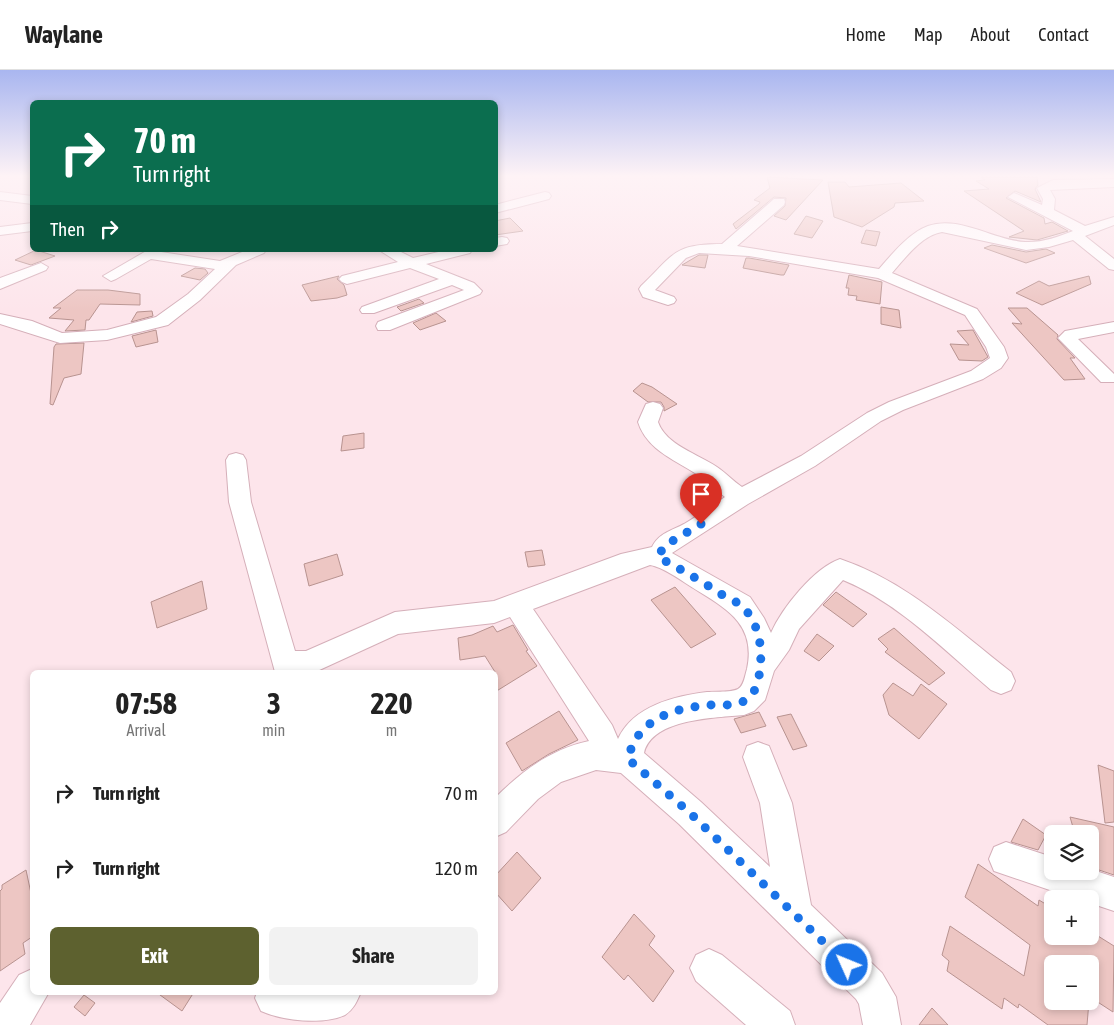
<!DOCTYPE html>
<html lang="en">
<head>
<meta charset="utf-8">
<style>
	body { margin:0; font-family:"Asap Condensed",sans-serif; background:#f2f2f2; color:#222; height:100vh; display:flex; flex-direction:column; font-size:19px; white-space:nowrap }
	* { box-sizing:border-box; margin:0 }
	p { font-size:16px; color:#767676 }
	.icon { flex:none; width:28px; height:28px; fill:none; stroke:currentColor; stroke-width:2; stroke-linecap:round; stroke-linejoin:round }
	.map { position:relative; flex:1; overflow:hidden }
	.details { position:absolute; left:30px; top:600px; width:468px; height:325px; display:flex; flex-direction:column; background:#fff; border-radius:8px; box-shadow:0 2px 8px #0003 }
	.details>* { flex:none }
	.banner { position:absolute; left:30px; top:30px; width:468px; height:152px; border-radius:8px; box-shadow:0 2px 8px #0003; background:#0b6e4f; color:#fff; overflow:hidden }
	.fabs { position:absolute; left:1044px; top:755px; display:grid; gap:10px }
	.fabs a { display:grid; place-items:center; width:55px; height:55px; border-radius:8px; background:#fff; box-shadow:0 2px 8px #0003; font-size:25px }
	.pin { position:absolute; display:grid; place-items:center; width:42px; height:42px; color:#fff; margin:-51px -21px; border-radius:50% 50% 50% 0; rotate:-45deg; box-shadow:0 0 5px #0007 }
	.pin .icon { rotate:45deg }
	.me { position:absolute; width:55px; margin:-28px; rotate:314deg; stroke-linejoin:round; filter:drop-shadow(0 0 4px #0008) }
	.turn { display:flex; align-items:center; gap:18px; height:105px; padding:0 20px; font-size:22px }
	.turn .icon { width:65px; height:65px; stroke-width:2.5 }
	.turn b { display:block; font-size:35px; line-height:42px }
	.then { display:flex; align-items:center; height:48px; padding:0 20px; background:#0003; gap:10px; font-size:19px }
	.eta { display:flex; justify-content:space-evenly; align-items:center; height:85px; text-align:center }
	.eta b { font-size:30px; font-weight:700; line-height:35px }
	.cta { display:flex; gap:10px; margin-top:auto; padding:10px 20px }
	.cta a { flex:1; height:58px; border-radius:8px; background:#5d612f; color:#fff; font-size:20px; font-weight:700; line-height:58px; text-align:center }
	.cta a+a { background:#f2f2f2; color:#222 }
	ul { padding:0; list-style:none }
	li { display:flex; align-items:center; gap:15px; height:75px; padding:0 20px }
	li div { flex:1 }
	li b { display:block; font-size:19px }
	li em { font-style:normal }
	header { display:flex; align-items:center; gap:30px; box-sizing:border-box; height:70px; padding:0 25px; background:#fff; border-bottom:1px solid #e0e0e0 }
	header strong { font-size:24px }
	nav { display:flex; gap:28px; margin-inline-start:auto; font-size:18px }
	.map>svg:first-child { display:block }
	.building { fill:#edc6c3; stroke:#b89390 }
	.lines { fill:none; stroke-linecap:round; stroke-linejoin:round }
	.minor-casing { stroke:#d5afb9; stroke-width:2 }
	.minor { fill:#fff; fill-rule:evenodd }
	.route { stroke:#1a73e8; stroke-width:9; stroke-dasharray:0 16.2 }
</style>
</head>
<body>
<header>
<strong>Waylane</strong>
<nav><a>Home</a><a>Map</a><a>About</a><a>Contact</a></nav>
</header>
<div class="map">
<svg width="1114" height="955" viewBox="0 0 1114 955">
	<rect width="100%" height="100%" fill="#fde5eb"/>
	<!-- building -->
	<g class="building">
		<path d="M767 107 823 110 786 150 774 146 785 136 786 128 774 127 736 159 733 154 759 134 760 132 754 130 770 118Z"/>
		<path d="M981 107H1037L1038 115 1035 119 1041 132 1015 121 1006 128 1044 148 1045 154 1052 152 1068 161 1037 170 1009 167 1024 161 964 121 989 119 976 111 985 110Z"/>
		<path d="M828 112H845L849 117 901 113 924 131 895 133 894 137 862 157 834 147Z"/>
		<path d="M806 146 823 151 812 168 794 164Z"/>
		<path d="M510 148 523 161 495 165V151Z"/>
		<path d="M866 160 880 162 876 176 861 173Z"/>
		<path d="M992 175 1026 182 1046 179 1055 183 1026 193 984 178Z"/>
		<path d="M36 180 55 186 31 195 15 190Z"/>
		<path d="M699 185H708L705 198 682 195Z"/>
		<path d="M746 188H749L789 195 784 205H781L743 198Z"/>
		<path d="M195 198 205 199 208 203 200 210 181 206Z"/>
		<path d="M849 205 882 212 880 234 856 230 857 226 848 225 849 218H846Z"/>
		<path d="M339 206 337 209 344 215 347 225 337 228 311 231 302 215Z"/>
		<path d="M1089 206 1091 214 1042 235 1016 223 1039 211 1049 216Z"/>
		<path d="M77 220H108L140 224V235L100 234 89 250H86L85 260 65 261 74 250 49 248 61 238H53Z"/>
		<path d="M419 229 424 233 401 241 397 237Z"/>
		<path d="M881 237 899 240 901 258 881 254Z"/>
		<path d="M1008 238H1027L1058 265 1057 269 1075 288H1070L1085 309 1064 310 1012 253 1022 254Z"/>
		<path d="M152 241 153 246 131 252 137 242Z"/>
		<path d="M436 243 446 251 420 260 413 253Z"/>
		<path d="M156 260 158 272 136 277 132 266Z"/>
		<path d="M973 260 988 287 982 291 959 290 950 274 969 275 957 261Z"/>
		<path d="M84 273 81 304 64 308 53 335 50 334 54 277 56 274Z"/>
		<path d="M642 313 652 317 677 334 664 341V337L661 332H648L633 321Z"/>
		<path d="M364 363V378L341 381 343 366Z"/>
		<path d="M542 480 545 495 528 497 525 482Z"/>
		<path d="M337 484 343 505 309 516 304 494Z"/>
		<path d="M202 511 207 539 157 558 151 532Z"/>
		<path d="M675 517 716 564 691 578 651 530Z"/>
		<path d="M836 522 867 544 853 557 823 535Z"/>
		<path d="M513 555 528 580 526 581 537 596 495 622V602L485 586 460 590 458 568 472 565 493 556 497 562Z"/>
		<path d="M894 558 945 603 929 615 885 582 888 579 878 569Z"/>
		<path d="M817 564 834 576 819 591 804 581Z"/>
		<path d="M893 613 913 626 921 614 947 634 919 669 889 645 883 625Z"/>
		<path d="M559 641 578 670 549 684 522 701 506 673Z"/>
		<path d="M759 642 766 656 741 663 734 649Z"/>
		<path d="M791 644 807 676 793 680 777 647Z"/>
		<path d="M1098 695 1114 701V752L1105 753Z"/>
		<path d="M1070 747 1114 757V805L1090 797V764H1075Z"/>
		<path d="M1023 749 1046 765 1038 780 1011 772Z"/>
		<path d="M517 782 541 808 512 841 495 822V806Z"/>
		<path d="M978 794 1038 836 1039 830 1052 838V866H1090V861L1114 876 1113 942 1090 927V894H1052V931H1089L1087 955H1048L1019 934 1018 938 1004 928 1002 939 947 901 949 891 942 885 950 856 1024 906 1030 875 965 827Z"/>
		<path d="M26 800 32 828V867L23 873 25 884 0 901V821L2 819V815Z"/>
		<path d="M634 844 655 866 649 875 674 901 653 932 628 905 624 910 602 887Z"/>
		<path d="M156 922H194L182 941Z"/>
		<path d="M84 925 95 933 85 946 74 937Z"/>
		<path d="M932 938 948 955H919Z"/>
	</g>
	<g class="lines">
		<!-- minor casing -->
		<g class="minor-casing">
			<g id="minor">
				<path d="M1114 109V117L1050 120 1055 129 1054 140 1085 156 1114 147V155L1085 166 1114 189V200L1109 199 1073 170 1049 177 1026 180 942 162C922 165 905 188 892 203L977 239 1004 277 1008 288 1001 298 983 309 903 340 881 351 815 396 748 434 672 483 750 527 764 548 771 563C782 538 814 498 840 489 906 511 957 560 1011 602L1015 611 1011 620 1001 624 991 620C945 581 899 533 843 510L799 559 789 580 774 601 765 630 754 641 744 645C716 648 652 648 644 683L701 732 770 797 760 733 743 687 747 676 758 672 769 676 792 733 811 835 882 903 896 927 901 955H863L859 934 856 929 679 754 621 703 596 700 561 712 538 729 506 762 495 767V728C522 701 551 679 589 671L510 547 494 553 398 564 315 602H275L229 432 226 390 229 385 236 383 243 385 246 390 251 432 295 581H306L395 542 494 531 621 484 652 477C659 463 671 461 684 454 698 446 711 436 725 427 717 421 709 413 701 407 678 391 647 381 638 352L646 334 653 332 660 334 663 338 658 352C666 375 698 384 717 397 726 403 733 411 742 417L801 386 867 343 889 332 971 301 990 288 986 277 965 245 878 208 749 186 699 183 686 188 655 220 674 227 676 230 674 233 668 235 643 227 639 219 641 216C674 185 672 174 722 174L774 129H784L785 132 784 135 737 176 879 199C892 184 909 163 928 156 959 145 993 170 1025 172 1041 173 1058 167 1073 161L1008 127 1014 123 1042 135 1043 129 1037 118 1053 110ZM650 495C663 497 679 509 690 516 723 537 757 552 747 599 745 605 744 616 738 619 730 623 716 621 707 622 674 626 633 636 618 669L612 655 533 539Z"/>
				<path d="M0 122 32 126V134L0 130Z"/>
				<path d="M545 122 549 123 551 126 549 129 495 143V135Z"/>
				<path d="M32 153V161L0 165V157Z"/>
				<path d="M502 167 507 168 509 171 507 174 495 176V168Z"/>
				<path d="M148 180 220 191 247 180H266L264 183 236 195 200 230 168 255 107 270 60 273 0 254V244L32 251 62 263 107 260 156 247 188 224 215 199 151 189 116 209 111 211 103 206Z"/>
				<path d="M379 180H397L413 188 447 180H472L470 183 426 194 474 213 482 221 480 224 390 260H378L376 256 378 252 464 220 452 215 374 243H362L360 240 362 237 439 209 410 198 347 214 342 212 339 209 342 206 398 192Z"/>
				<path d="M41 193 48 197 46 200 0 219V208Z"/>
				<path d="M1114 252V262L1078 269 1114 304V312H1101L1058 268 1065 261Z"/>
				<path d="M1006 772 1052 787V801H1090V799L1114 807V841L1090 833V829H1076L994 801 989 789 994 777Z"/>
				<path d="M709 879 722 885 790 941 795 955H746L696 911 690 898 696 885Z"/>
				<path d="M32 899V922H49L30 955H0V933L19 905Z"/>
				<path d="M257 922H361C357 931 354 939 345 945 323 955 283 951 261 941L255 928Z"/>
			</g>
		</g>
		<!-- minor -->
		<use href="#minor" class="minor"/>
	</g>
	<!-- sky -->
	<linearGradient id="sky" x2="0" y2="1"><stop stop-color="#a9b6f0"/><stop offset="0.44" stop-color="#fef3f6"/><stop offset="1" stop-color="#fef3f6" stop-opacity="0"/></linearGradient>
	<rect width="1114" height="241" fill="url(#sky)"/>
	<g class="lines">
		<!-- route -->
		<path class="route" d="M701 454 664 476 658 487C682 500 705 513 727 528 731 530 737 532 741 535 758 551 763 576 760 598 759 610 756 625 744 631 734 637 721 634 710 635 673 638 637 649 628 689L690 743 847 895"/>
	</g>
</svg>
<div class="fabs">
<a><svg class="icon" aria-label="layers" viewBox="0 0 24 24"><path d="M12 4l9 5-9 5-9-5zM3 14l9 5 9-5"/></svg></a>
<a>+</a>
<a>−</a>
</div>
<div class="pin" style="left:701px;top:454px;background:#d93025"><svg class="icon" aria-label="arrive" viewBox="0 0 24 24"><path d="M6 21V4h12l-3 4 3 4H6"/></svg></div>
<svg class="me" style="left:847px;top:895px" viewBox="-20 -20 40 40"><circle r="17" fill="#1a73e8" stroke="#fff" stroke-width="3"/><path d="M0-11L8 9 0 5-8 9z" fill="#fff"/></svg>
<div class="banner">
<div class="turn"><svg class="icon" aria-label="right" viewBox="0 0 24 24"><path d="M7 20v-9h11M14 6l5 5-5 5"/></svg><div><b>70 m</b>Turn right</div></div>
<div class="then">Then<svg class="icon" aria-label="right" viewBox="0 0 24 24"><path d="M7 20v-9h11M14 6l5 5-5 5"/></svg></div>
</div>
<section class="details">
<div class="eta">
<div><b>07:58</b><p>Arrival</p></div>
<div><b>3</b><p>min</p></div>
<div><b>220</b><p>m</p></div>
</div>
<ul>
<li><svg class="icon" aria-label="right" viewBox="0 0 24 24"><path d="M7 20v-9h11M14 6l5 5-5 5"/></svg><div><b>Turn right</b></div><em>70 m</em></li>
<li><svg class="icon" aria-label="right" viewBox="0 0 24 24"><path d="M7 20v-9h11M14 6l5 5-5 5"/></svg><div><b>Turn right</b></div><em>120 m</em></li>
</ul>
<div class="cta"><a>Exit</a><a>Share</a></div>
</section>
</div>
</body>
</html>
